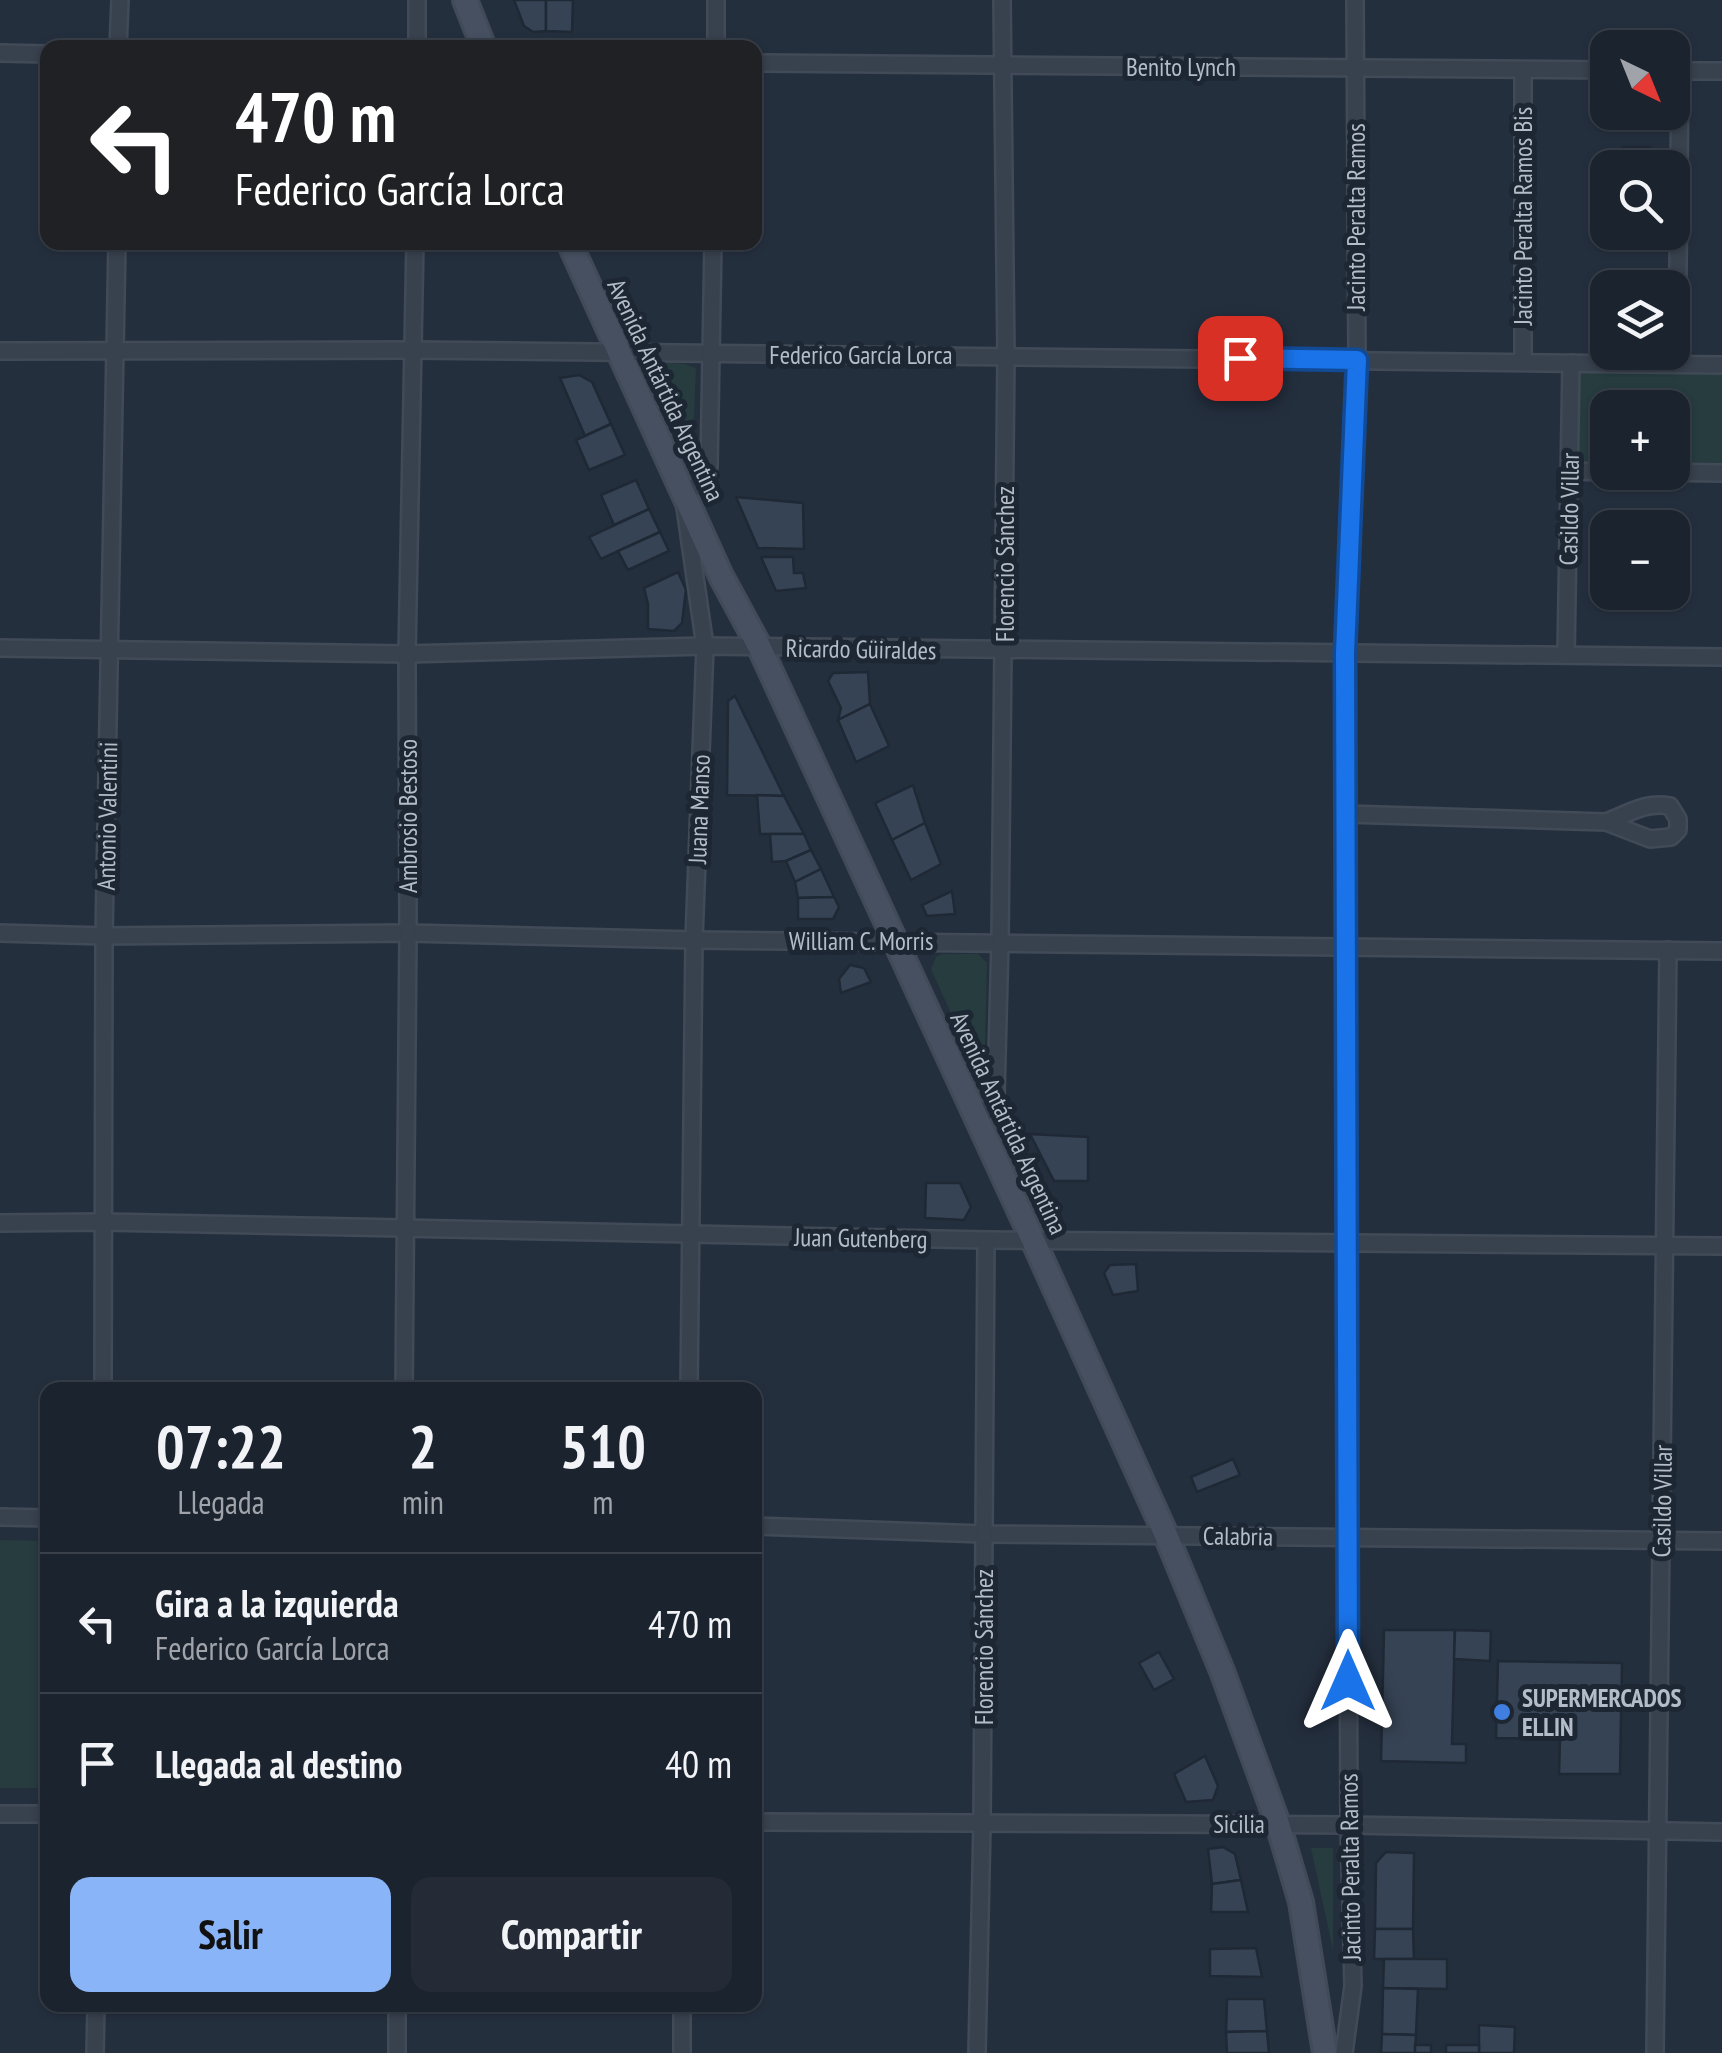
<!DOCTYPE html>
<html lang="es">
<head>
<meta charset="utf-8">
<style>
	body { margin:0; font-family:"PT Sans Narrow",sans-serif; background:#242b36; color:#f1f3f6; height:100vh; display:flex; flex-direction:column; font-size:38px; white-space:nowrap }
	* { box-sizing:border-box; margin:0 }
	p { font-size:32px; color:#a0a4aa }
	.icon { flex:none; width:55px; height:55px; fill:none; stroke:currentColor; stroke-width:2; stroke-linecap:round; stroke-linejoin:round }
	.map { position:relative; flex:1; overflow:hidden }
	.drawer { position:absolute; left:40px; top:1382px; width:722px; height:630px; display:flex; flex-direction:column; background:#1b232e; border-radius:20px; box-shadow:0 2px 8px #0004,0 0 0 2px #39404a }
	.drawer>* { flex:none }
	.banner { position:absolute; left:40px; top:40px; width:722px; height:210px; border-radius:20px; box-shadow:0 2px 8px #0004,0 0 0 2px #39404a; background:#202124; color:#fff; overflow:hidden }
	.needle { width:65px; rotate:137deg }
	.controls { position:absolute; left:1590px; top:30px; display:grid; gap:20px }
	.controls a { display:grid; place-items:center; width:100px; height:100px; border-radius:20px; background:#1b232e; box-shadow:0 2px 8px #0004,0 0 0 2px #39404a; font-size:50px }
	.pin { position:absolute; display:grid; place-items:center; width:85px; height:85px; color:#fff; margin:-42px; border-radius:20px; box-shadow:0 5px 15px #0006 }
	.me { position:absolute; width:110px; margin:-55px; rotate:0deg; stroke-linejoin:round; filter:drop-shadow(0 0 8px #0008) }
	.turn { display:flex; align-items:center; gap:35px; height:210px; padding:0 30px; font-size:45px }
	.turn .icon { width:130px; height:130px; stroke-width:2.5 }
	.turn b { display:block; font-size:70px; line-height:85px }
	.eta { display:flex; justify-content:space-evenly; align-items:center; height:170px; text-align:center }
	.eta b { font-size:60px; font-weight:700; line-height:70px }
	.cta { display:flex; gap:20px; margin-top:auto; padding:20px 30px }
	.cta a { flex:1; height:115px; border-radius:20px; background:#8ab4f8; color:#111; font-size:40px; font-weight:700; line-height:115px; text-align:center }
	.cta a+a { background:#242b36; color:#f1f3f6 }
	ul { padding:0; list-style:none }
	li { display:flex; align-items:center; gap:30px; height:140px; padding:0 30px; border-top:2px solid #39404a }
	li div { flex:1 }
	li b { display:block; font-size:38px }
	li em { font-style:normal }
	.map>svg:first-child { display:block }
	.green { fill:#263c3f }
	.building { fill:#364354; stroke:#1f2835; stroke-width:2.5 }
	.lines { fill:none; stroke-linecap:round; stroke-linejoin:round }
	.minor-casing { stroke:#414a57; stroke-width:20 }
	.secondary-casing { stroke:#414a57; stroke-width:28 }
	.minor { stroke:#38414e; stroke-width:15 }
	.secondary { stroke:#465061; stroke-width:22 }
	.route-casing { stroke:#114b97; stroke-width:25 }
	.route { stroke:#1a73e8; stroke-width:18 }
	.shop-dot { fill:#3f7fe0; stroke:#1d2633; stroke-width:4 }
	.labels { text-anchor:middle; stroke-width:10; stroke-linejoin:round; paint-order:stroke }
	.street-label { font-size:25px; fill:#b4bcc9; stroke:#1d2633 }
	.poi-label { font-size:25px; font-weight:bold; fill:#b4bcc9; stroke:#1d2633; text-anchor:start }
</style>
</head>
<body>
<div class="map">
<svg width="1722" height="2053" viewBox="0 0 1722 2053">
	<rect width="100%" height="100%" fill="#242f3e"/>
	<!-- green -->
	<g class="green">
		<path d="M656 362 685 364 696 368 692 460 645 368Z"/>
		<path d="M1571 363 1722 365V473L1672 472V408H1608L1607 472 1569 471Z"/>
		<path d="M942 954H978L987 963 984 1086 931 969 936 957Z"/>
		<path d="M0 1540 47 1541V1788H0Z"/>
		<path d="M1311 1848H1333V1950Z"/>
	</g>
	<!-- building -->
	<g class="building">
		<path d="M514 0H546V31L533 32 524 26Z"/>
		<path d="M546 0H573L572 32 546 31Z"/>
		<path d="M1624 112H1653V129L1624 128Z"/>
		<rect x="1623" y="147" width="28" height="21"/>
		<path d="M579 375 592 382 611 424 585 436 560 378Z"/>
		<path d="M611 424 625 455 589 470 576 440Z"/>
		<path d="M636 480 649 509 614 525 601 495Z"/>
		<path d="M736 497 803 503 804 549 758 548Z"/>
		<path d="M649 509 660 532 601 559 589 537Z"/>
		<path d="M660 532 669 551 628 570 618 551Z"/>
		<path d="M761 557H793L794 573H803L806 588 776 591Z"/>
		<path d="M678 572 686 590 682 623 674 631 648 629V604L644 588Z"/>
		<path d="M868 672 870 704 838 720 841 708 828 681 833 673Z"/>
		<path d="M735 696 784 796 727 795 728 701Z"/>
		<path d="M870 704 889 746 856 762 838 720Z"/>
		<path d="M913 785 925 823 892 840 875 803Z"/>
		<path d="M757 795 784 796 804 834H760Z"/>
		<path d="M925 823 941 864 911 880 892 840Z"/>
		<path d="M770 834H804L811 850 786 861 772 862Z"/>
		<path d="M811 850 821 869 795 882 786 861Z"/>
		<path d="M821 869 834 897 798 898 795 882Z"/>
		<path d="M952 891 955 914 927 916 922 905Z"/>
		<path d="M834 897 839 907 833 919H798V898Z"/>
		<path d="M850 965 864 968 871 982 841 993 839 979Z"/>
		<path d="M1030 1134 1088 1137V1181H1054Z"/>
		<path d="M926 1183H960L971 1207 964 1220 925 1218Z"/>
		<path d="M1136 1264 1138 1291 1113 1295 1104 1273 1110 1265Z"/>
		<path d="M1233 1459 1240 1475 1197 1492 1191 1477Z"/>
		<path d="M1384 1630H1455L1452 1744H1466V1763L1381 1761Z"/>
		<path d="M1455 1630 1491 1631 1490 1661 1454 1659Z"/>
		<path d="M1159 1652 1174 1679 1154 1690 1139 1663Z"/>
		<path d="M1498 1661 1622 1663 1620 1774H1559L1560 1739 1496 1738Z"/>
		<path d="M1205 1756 1218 1786 1213 1800 1186 1802 1174 1774Z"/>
		<path d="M1223 1847 1235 1854 1241 1880 1212 1884 1208 1849Z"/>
		<path d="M1386 1852 1414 1853 1413 1929H1375L1376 1863Z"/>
		<path d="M1241 1880 1248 1912H1211L1212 1884Z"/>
		<path d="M1375 1929H1413L1414 1959H1374Z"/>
		<path d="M1256 1948 1262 1977 1210 1976V1949Z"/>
		<path d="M1384 1959H1447V1989L1383 1988Z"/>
		<path d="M1383 1988 1418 1989 1416 2035 1382 2034Z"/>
		<path d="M1227 1999H1264L1267 2031 1226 2032Z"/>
		<path d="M1479 2025 1515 2027 1514 2053H1479Z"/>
		<path d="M1267 2031 1269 2053H1227L1226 2032Z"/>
		<path d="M1382 2034 1416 2035 1415 2053H1381Z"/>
		<rect x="1415" y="2045" width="16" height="8"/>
		<rect x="1446" y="2045" width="33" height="8"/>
	</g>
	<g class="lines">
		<!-- minor casing -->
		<g class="minor-casing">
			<g id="minor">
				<path d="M716 0V48"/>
				<path d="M118 48 120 0"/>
				<path d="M417 48V0"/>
				<path d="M0 53 48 54"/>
				<path d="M755 63 1608 70"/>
				<path d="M1523 70V362"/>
				<path d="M1672 71H1722"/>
				<path d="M0 351 414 350 1722 365"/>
				<path d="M1677 364 1680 71"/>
				<path d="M1569 471 1608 472"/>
				<path d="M1651 472 1722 473"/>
				<path d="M0 648 407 654 705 646 1722 657"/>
				<path d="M1566 655 1571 363"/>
				<path d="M1346 814 1606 822 1650 839 1671 837 1678 830V819L1670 806C1646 801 1628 814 1606 822"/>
				<path d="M0 933 104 936 408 933 694 940 1722 951"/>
				<path d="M979 1123 996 1094 1000 941 1006 355 1002 0"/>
				<path d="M0 1223 103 1222 986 1240 1722 1246"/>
				<path d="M103 1390 104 936 117 242"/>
				<path d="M404 1390 408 933 407 654 415 242"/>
				<path d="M689 1390 694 940 705 646 683 494 704 481 709 467 713 242"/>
				<path d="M0 1517 48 1518"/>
				<path d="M755 1526 984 1534 1722 1541"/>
				<path d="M0 1814H48"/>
				<path d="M755 1822 1349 1825 1722 1832"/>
				<path d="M95 2053 96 2005"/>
				<path d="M397 2053V2005"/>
				<path d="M682 2053V2005"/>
				<path d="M977 2053 982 1825 986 1240"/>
				<path d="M1344 2053 1353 1986 1349 1825 1345 653 1357 360 1355 0"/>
				<path d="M1655 2053 1668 950"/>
			</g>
		</g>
		<!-- secondary casing -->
		<g class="secondary-casing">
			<g id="secondary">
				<path d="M465 0 484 48"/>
				<path d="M569 242 721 576 760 648 1033 1240 1166 1535 1222 1671 1278 1824 1301 1902 1325 2053"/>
			</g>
		</g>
		<!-- minor -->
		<use href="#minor" class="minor"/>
		<!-- secondary -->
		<use href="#secondary" class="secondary"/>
	</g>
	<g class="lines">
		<!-- route casing -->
		<g class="route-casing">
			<path id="route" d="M1240 358 1357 360 1345 653 1348 1681"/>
		</g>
		<!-- route -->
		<use href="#route" class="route"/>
	</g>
	<!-- markers -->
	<circle class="shop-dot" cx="1502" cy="1712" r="10"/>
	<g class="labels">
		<!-- street labels -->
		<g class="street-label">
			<text x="1181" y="76">Benito Lynch</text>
			<text transform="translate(1523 216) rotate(-90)" y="9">Jacinto Peralta Ramos Bis</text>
			<text transform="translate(1356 217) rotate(-90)" y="9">Jacinto Peralta Ramos</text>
			<text x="861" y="364">Federico García Lorca</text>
			<text transform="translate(666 390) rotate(65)" y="9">Avenida Antártida Argentina</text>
			<text transform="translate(1569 509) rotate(-89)" y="9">Casildo Villar</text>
			<text transform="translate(1005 564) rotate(-90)" y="9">Florencio Sánchez</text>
			<text transform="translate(861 649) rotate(1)" y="9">Ricardo Güiraldes</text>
			<text transform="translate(699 809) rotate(-88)" y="9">Juana Manso</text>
			<text transform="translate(107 816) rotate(-89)" y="9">Antonio Valentini</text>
			<text transform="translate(408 816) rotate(-90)" y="9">Ambrosio Bestoso</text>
			<text x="861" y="950">William C. Morris</text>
			<text transform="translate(1009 1123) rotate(65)" y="9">Avenida Antártida Argentina</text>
			<text transform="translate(861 1238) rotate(1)" y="9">Juan Gutenberg</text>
			<text transform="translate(1662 1501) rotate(-89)" y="9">Casildo Villar</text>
			<text transform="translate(1238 1536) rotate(1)" y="9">Calabria</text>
			<text transform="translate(984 1647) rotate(-90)" y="9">Florencio Sánchez</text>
			<text x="1239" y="1833">Sicilia</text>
			<text transform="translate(1350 1867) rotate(-91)" y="9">Jacinto Peralta Ramos</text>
		</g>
		<!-- poi labels -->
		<g class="poi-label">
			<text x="1522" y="1707">SUPERMERCADOS<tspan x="1522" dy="29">ELLIN</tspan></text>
		</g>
	</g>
</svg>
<div class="controls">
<a><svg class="needle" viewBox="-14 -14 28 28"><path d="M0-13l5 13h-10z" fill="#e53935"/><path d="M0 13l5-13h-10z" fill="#a0a4aa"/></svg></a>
<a><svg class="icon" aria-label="search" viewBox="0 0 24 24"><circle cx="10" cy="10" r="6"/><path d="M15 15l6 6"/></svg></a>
<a><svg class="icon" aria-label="layers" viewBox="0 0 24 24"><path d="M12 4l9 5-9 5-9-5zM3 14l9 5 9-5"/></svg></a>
<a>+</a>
<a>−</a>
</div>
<div class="pin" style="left:1240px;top:358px;background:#d93025"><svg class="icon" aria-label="arrive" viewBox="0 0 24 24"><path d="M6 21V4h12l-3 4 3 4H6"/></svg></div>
<svg class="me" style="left:1348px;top:1681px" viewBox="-20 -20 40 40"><path d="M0-17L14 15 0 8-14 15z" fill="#1a73e8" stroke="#fff" stroke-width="4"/></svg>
<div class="banner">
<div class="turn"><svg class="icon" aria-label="left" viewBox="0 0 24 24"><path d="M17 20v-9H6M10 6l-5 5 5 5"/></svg><div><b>470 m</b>Federico García Lorca</div></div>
</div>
<section class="drawer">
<div class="eta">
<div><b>07:22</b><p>Llegada</p></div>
<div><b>2</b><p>min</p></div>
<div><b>510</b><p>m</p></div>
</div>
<ul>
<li><svg class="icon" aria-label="left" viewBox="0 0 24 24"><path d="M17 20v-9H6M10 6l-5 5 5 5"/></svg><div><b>Gira a la izquierda</b><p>Federico García Lorca</p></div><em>470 m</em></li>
<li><svg class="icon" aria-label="arrive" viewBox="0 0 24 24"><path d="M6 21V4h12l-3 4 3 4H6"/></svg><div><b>Llegada al destino</b></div><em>40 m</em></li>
</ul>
<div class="cta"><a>Salir</a><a>Compartir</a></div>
</section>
</div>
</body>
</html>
